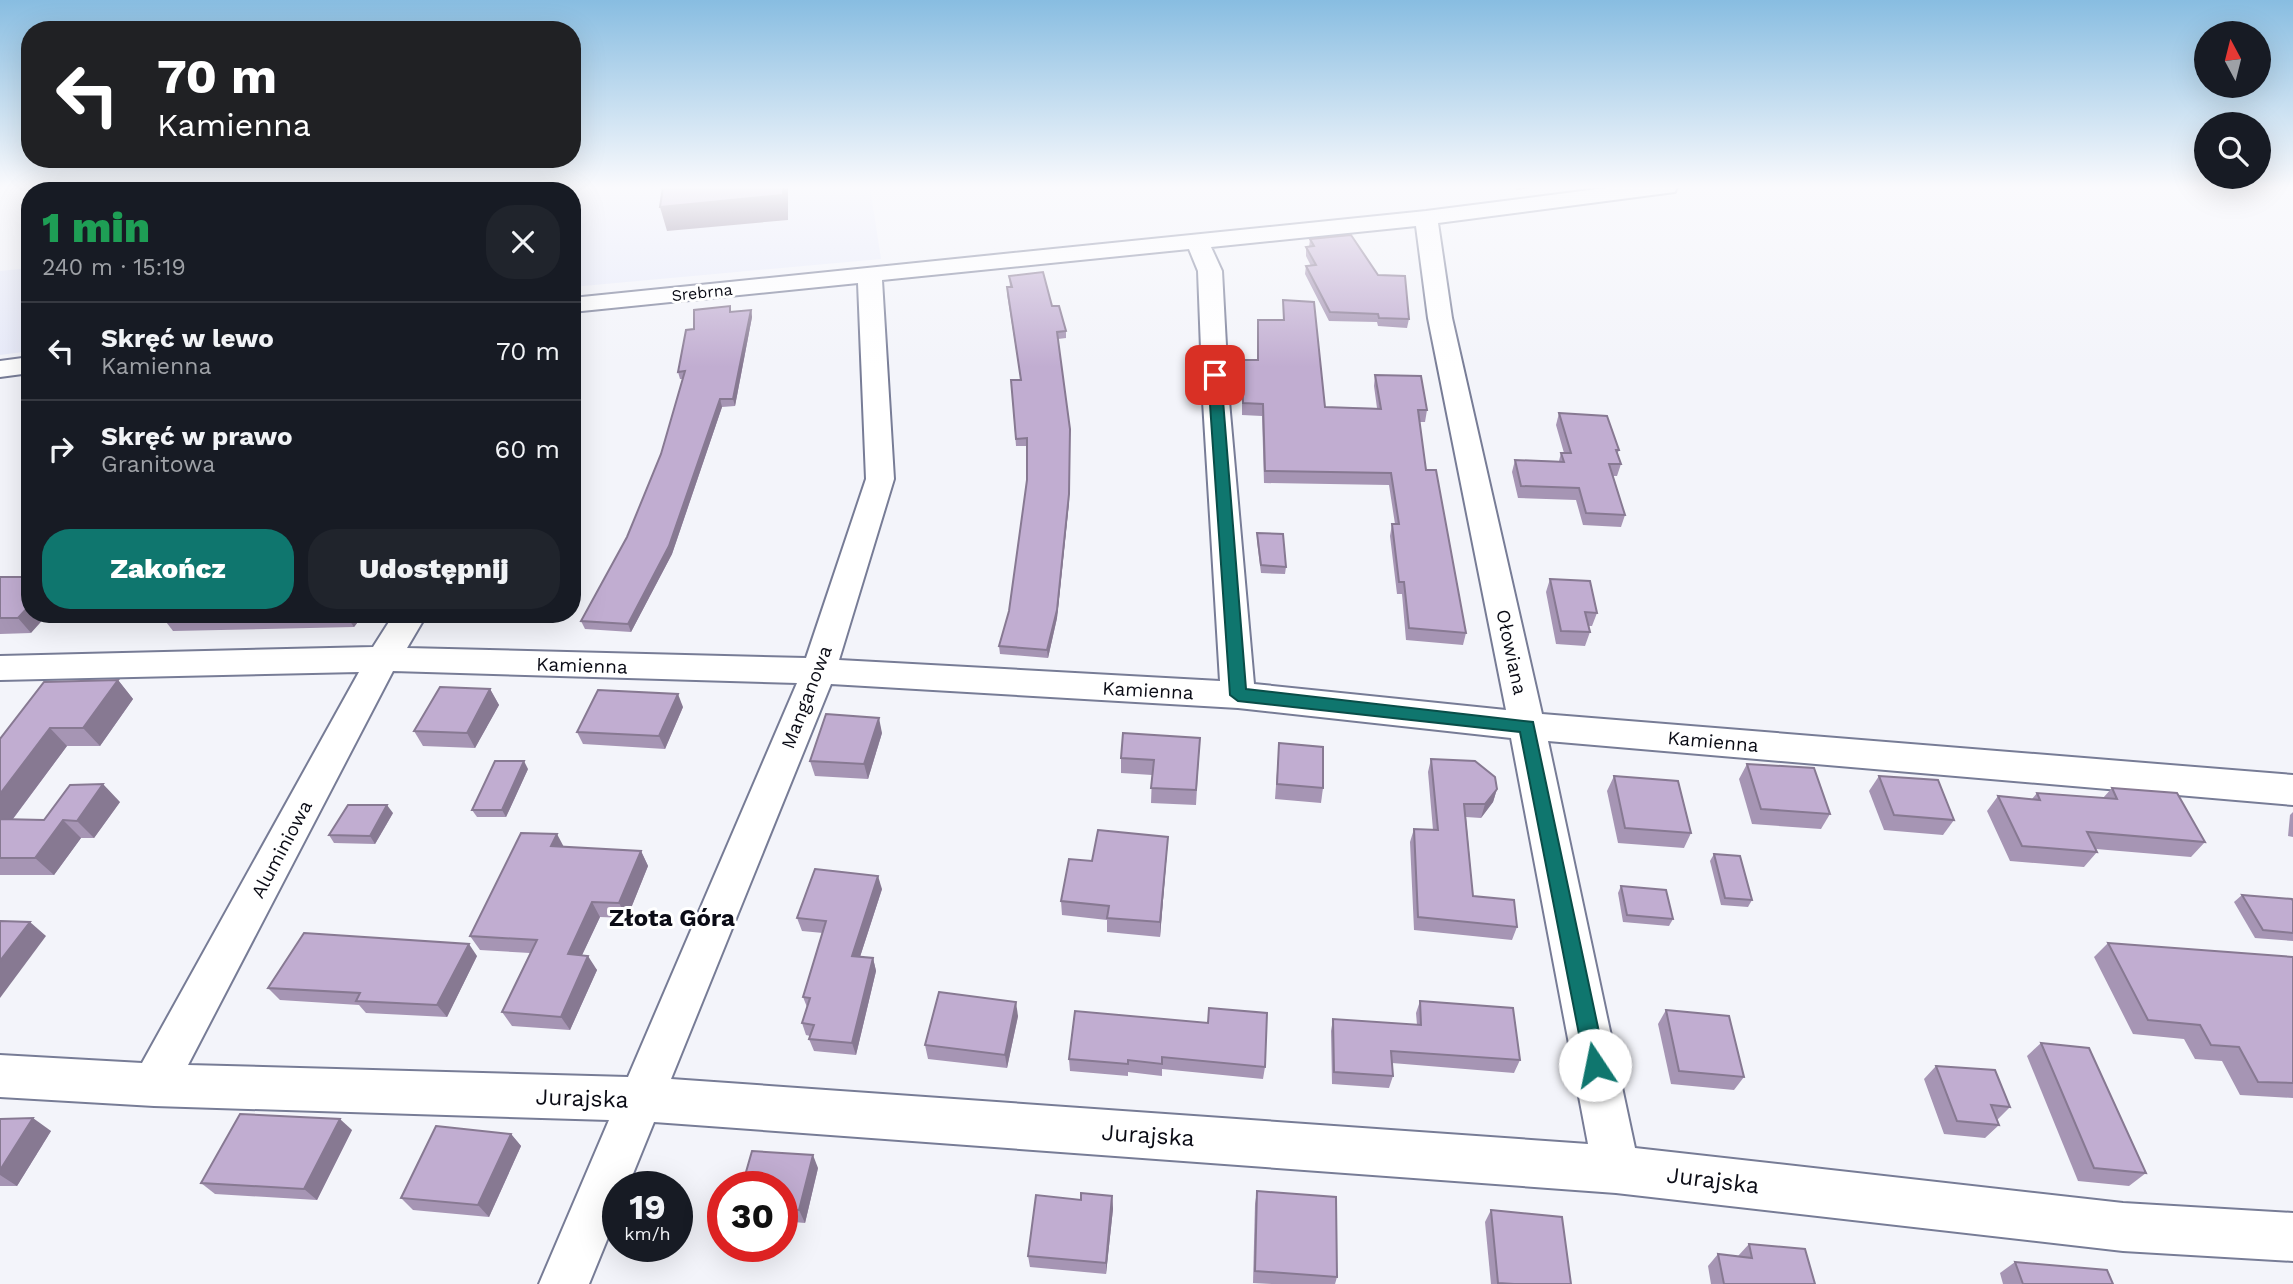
<!DOCTYPE html>
<html lang="pl">
<head>
<meta charset="utf-8">
<style>
	body { margin:0; font-family:"Work Sans",sans-serif; background:#20242c; color:#f1f3f6; height:100vh; display:flex; flex-direction:column; font-size:26px; white-space:nowrap }
	* { box-sizing:border-box; margin:0 }
	p { font-size:23px; color:#9ea1a6 }
	.icon { flex:none; width:38px; height:38px; fill:none; stroke:currentColor; stroke-width:2; stroke-linecap:round; stroke-linejoin:round }
	.map { position:relative; flex:1; overflow:hidden }
	.sheet { position:absolute; left:21px; top:182px; width:560px; height:441px; display:flex; flex-direction:column; background:#171b24; border-radius:28px; box-shadow:0 7px 28px #0002 }
	.sheet>* { flex:none }
	.guide { position:absolute; left:21px; top:21px; width:560px; height:147px; border-radius:28px; box-shadow:0 7px 28px #0002; background:#202124; color:#fff; overflow:hidden }
	.needle { width:46px; rotate:353deg }
	.tools { position:absolute; left:2194px; top:21px; display:grid; gap:14px }
	.tools a { display:grid; place-items:center; width:77px; height:77px; border-radius:50%; background:#171b24; box-shadow:0 7px 28px #0002; font-size:35px }
	.speed { position:absolute; left:602px; top:1171px; display:flex; gap:14px; font-size:35px; font-weight:700; text-align:center }
	.speed>* { display:grid; place-content:center; width:91px; height:91px; border-radius:50%; background:#171b24; box-shadow:0 7px 28px #0002; line-height:1 }
	.speed small { font-size:18px; font-weight:400 }
	.speed .limit { border:10px solid #d22; background:#fff; color:#111 }
	.pin { position:absolute; display:grid; place-items:center; width:60px; height:60px; color:#fff; margin:-30px; border-radius:14px; box-shadow:0 4px 10px #0006 }
	.me { position:absolute; width:77px; margin:-38px; rotate:349deg; stroke-linejoin:round; filter:drop-shadow(0 0 5px #0008) }
	.turn { display:flex; align-items:center; gap:24px; height:147px; padding:0 21px; font-size:32px }
	.turn .icon { width:91px; height:91px; stroke-width:2.5 }
	.turn b { display:block; font-size:49px; line-height:60px }
	.round { display:grid; place-items:center; flex:none; width:74px; height:74px; border-radius:28px; background:#20242c }
	.headline { display:flex; align-items:center; justify-content:space-between; height:119px; padding:0 21px }
	h1 { font-size:42px; font-weight:800; line-height:52px; color:#1e9e55 }
	.button { display:flex; gap:14px; margin-top:auto; padding:14px 21px }
	.button a { flex:1; height:80px; border-radius:28px; background:#0f766e; color:#fff; font-size:28px; font-weight:800; line-height:80px; text-align:center }
	.button a+a { background:#20242c; color:#f1f3f6 }
	ul { padding:0; list-style:none }
	li { display:flex; align-items:center; gap:21px; height:98px; padding:0 21px; border-top:2px solid #363941 }
	li div { flex:1 }
	li b { display:block; font-size:26px }
	li em { font-style:normal }
	.map>svg:first-child { display:block }
	.built { fill:#e8ebfa }
	.lines { fill:none; stroke-linecap:round; stroke-linejoin:round }
	.minor-casing { stroke:#777c96; stroke-width:4 }
	.minor { fill:#fff; fill-rule:evenodd }
	.wall { fill:#a695b4 }
	.shaded-wall { fill:#877992 }
	.building { fill:#c1add1; stroke:#877992; stroke-width:2 }
	.route { fill:#0f766e; stroke:#0a4d48; stroke-width:2 }
	.labels { text-anchor:middle; stroke-width:6; stroke-linejoin:round; paint-order:stroke }
	.far-street-label { font-size:16px; fill:#0b0c16; stroke:#fff }
	.street-label { font-size:19px; fill:#0b0c16; stroke:#fff }
	.near-street-label { font-size:23px; fill:#0b0c16; stroke:#fff }
	.near-neighbourhood-label { font-size:24px; font-weight:bold; fill:#0b0c16; stroke:#fff }
</style>
</head>
<body>
<div class="map">
<svg width="2293" height="1284" viewBox="0 0 2293 1284">
	<rect width="100%" height="100%" fill="#f3f4fa"/>
	<!-- built -->
	<g class="built">
		<path d="M271 187H870L881 259 572 287V191H268Z"/>
		<path d="M30 268V351L0 355V271Z"/>
	</g>
	<g class="lines">
		<!-- minor casing -->
		<g class="minor-casing">
			<g id="minor">
				<path d="M1613 187H1677L1675 192 1667 193 1438 223 1452 318 1542 714 2293 775V805L1548 741 1635 1148 2123 1203 2293 1213V1261L2123 1251 1616 1193 654 1122 628 1186H618V1213L589 1284H539L609 1120 154 1106 0 1097V1055L142 1063 359 672 0 680V656L373 647 394 614H427L407 648 806 658 866 479 858 283 572 312V298L1426 211ZM1416 226 1428 318 1506 710 1254 684 1229 401 1222 271 1211 247ZM1189 249 1198 271 1203 401 1220 681 839 660 894 479 882 280ZM393 671 797 683 628 1077 188 1065ZM831 684 1238 708 1511 738 1588 1144 671 1079Z"/>
				<path d="M30 357V373L0 377V361Z"/>
			</g>
		</g>
		<!-- minor -->
		<use href="#minor" class="minor"/>
	</g>
	<!-- wall -->
	<g class="wall">
		<path d="M260 187H431L429 191H372L373 189 339 191H258Z"/>
		<path d="M1310 239 1378 275 1409 319 1407 328 1378 326 1377 322 1329 321 1305 274 1306 266H1311L1306 256V247H1309Z"/>
		<path d="M1009 276 1052 306 1066 331V338L1058 339 1070 436 1069 502 1057 618 1048 658 1000 654 999 646 1009 611 1027 480V446H1016L1011 380H1021L1007 294 1010 287Z"/>
		<path d="M1283 300 1325 407 1377 408 1374 386 1375 375 1427 410 1425 422H1419L1426 470 1466 633 1463 645 1406 640 1402 594H1397L1390 536 1392 524H1395L1389 485 1264 483 1262 416 1242 415V360H1257L1258 320H1283Z"/>
		<path d="M751 310 752 317 735 406 722 407 672 554 631 632 585 629 581 621 627 537 661 454 683 379H680L678 372 694 329 732 312Z"/>
		<path d="M1559 413 1619 450 1617 455 1621 464 1617 476H1613L1625 515 1621 527 1583 525 1576 500 1518 498 1512 472 1515 460 1559 461 1561 453H1564L1556 425Z"/>
		<path d="M1257 533 1286 567 1285 574 1261 573 1257 541Z"/>
		<path d="M0 577 31 633 0 634Z"/>
		<path d="M1550 579 1597 613 1592 626H1588L1590 632 1585 646 1556 644 1546 592Z"/>
		<path d="M160 614H364L354 627 173 631Z"/>
		<path d="M118 680 133 699 100 746H67L13 819 44 820 120 802 94 838H81L54 875H0V739Z"/>
		<path d="M490 689 499 705 475 748 423 746 414 731Z"/>
		<path d="M683 707 665 749 583 744 577 732Z"/>
		<path d="M882 733 868 779 815 776 810 761Z"/>
		<path d="M1200 738 1196 805 1151 803 1152 775 1121 773V758Z"/>
		<path d="M1279 743 1323 788 1321 803 1275 799Z"/>
		<path d="M1431 759 1497 789 1493 802 1481 818 1466 817 1473 896 1517 927 1512 940 1414 930 1410 842 1414 829 1433 830 1428 772Z"/>
		<path d="M1747 764 1830 814 1821 829 1752 824 1739 779Z"/>
		<path d="M528 769 506 817H477L472 810Z"/>
		<path d="M1614 776 1691 833 1684 848 1618 843 1607 791Z"/>
		<path d="M1879 776 1954 820 1943 835 1884 830 1869 791Z"/>
		<path d="M2112 788 2205 842 2191 857 2096 849 2097 852 2084 867 2010 861 1987 811 1998 796 2032 799 2037 793 2103 798Z"/>
		<path d="M2293 812V837L2288 836 2290 815Z"/>
		<path d="M393 813 375 844 334 843 329 835Z"/>
		<path d="M1168 837 1167 851 1160 937 1107 932V920L1062 915 1061 901 1092 861Z"/>
		<path d="M564 847 641 851 648 866 627 918 600 917 582 955 597 970 570 1030 512 1026 502 1012 530 953 480 950 470 936Z"/>
		<path d="M1714 854 1752 900 1748 907 1721 905 1710 861Z"/>
		<path d="M1621 886 1673 919 1669 926 1623 922 1618 893Z"/>
		<path d="M882 889 860 957 873 958 876 971 856 1055 814 1051 809 1039 810 1036 806 1035 802 1023 807 1007 803 997 823 933 802 931 797 918Z"/>
		<path d="M2242 895 2293 901V941L2255 938 2234 902Z"/>
		<path d="M2108 943 2293 957V1098L2240 1095 2222 1061 2195 1059 2184 1039 2133 1034 2094 957Z"/>
		<path d="M477 956 447 1017 366 1013 359 1005 280 1000 268 988Z"/>
		<path d="M1420 1001 1520 1060 1514 1073 1392 1063 1393 1076 1389 1088 1332 1084 1331 1031 1333 1019 1417 1025 1416 1013Z"/>
		<path d="M1666 1010 1744 1077 1734 1090 1671 1084 1658 1024Z"/>
		<path d="M1075 1011 1265 1067 1263 1079 1162 1069V1076L1128 1072V1076L1070 1071 1069 1059Z"/>
		<path d="M1018 1016 1007 1068 928 1059 925 1045Z"/>
		<path d="M2041 1043 2146 1173 2129 1186 2078 1181 2027 1056Z"/>
		<path d="M1936 1066 2010 1107 1997 1120 1999 1125 1985 1138 1944 1134 1924 1079Z"/>
		<path d="M0 1119 51 1131 17 1186H0Z"/>
		<path d="M352 1130 317 1200 215 1194 201 1183Z"/>
		<path d="M511 1134 521 1146 489 1217 413 1210 401 1198Z"/>
		<path d="M818 1168 805 1223 782 1221V1186Z"/>
		<path d="M1257 1191 1337 1277 1335 1284H1272L1253 1283 1255 1204Z"/>
		<path d="M1112 1196 1113 1209 1106 1274 1030 1267 1028 1256 1081 1200Z"/>
		<path d="M1491 1210 1571 1284H1491L1485 1222Z"/>
		<path d="M1749 1244 1815 1284H1711L1708 1266 1718 1254 1738 1256Z"/>
		<path d="M2015 1262 2113 1284H2003L2000 1273Z"/>
	</g>
	<!-- shaded-wall -->
	<g class="shaded-wall">
		<path d="M298 187H312L313 191H296Z"/>
		<path d="M415 187H431L429 191H413Z"/>
		<path d="M783 187H788V220L667 231 660 207Z"/>
		<path d="M1517 187H1539L1516 190Z"/>
		<path d="M751 310 752 317 735 406 733 399Z"/>
		<path d="M720 399 722 407 672 554 631 632 628 624Z"/>
		<path d="M1070 436 1069 502 1057 618 1048 658 1047 650Z"/>
		<path d="M30 605V614H48L31 633 18 618Z"/>
		<path d="M345 614H364L354 627Z"/>
		<path d="M118 680 133 699 100 746 83 728Z"/>
		<path d="M490 689 499 705 475 748 467 733Z"/>
		<path d="M678 694 683 707 665 749 659 736Z"/>
		<path d="M879 718 882 733 868 779 864 764Z"/>
		<path d="M50 728 67 746 0 836V794Z"/>
		<path d="M524 761 528 769 506 817 502 810Z"/>
		<path d="M103 784 120 802 94 838 77 821Z"/>
		<path d="M1497 789 1493 802 1481 818 1485 804Z"/>
		<path d="M387 805 393 813 375 844 370 836Z"/>
		<path d="M63 820 81 838 54 875 35 858Z"/>
		<path d="M557 834 565 849 551 846Z"/>
		<path d="M1168 837 1167 851 1160 937V922Z"/>
		<path d="M641 851 648 866 627 918 619 903Z"/>
		<path d="M878 876 882 889 856 969 852 956Z"/>
		<path d="M592 902 600 917 576 968 568 954Z"/>
		<path d="M30 922 46 936 0 998V961Z"/>
		<path d="M469 944 477 956 447 1017 437 1005Z"/>
		<path d="M588 956 597 970 570 1030 561 1017Z"/>
		<path d="M873 958 876 971 856 1055 852 1043Z"/>
		<path d="M1016 1002 1018 1016 1007 1068 1005 1055Z"/>
		<path d="M33 1118 51 1131 17 1186 0 1175V1170Z"/>
		<path d="M340 1119 352 1130 317 1200 304 1189Z"/>
		<path d="M511 1134 521 1146 489 1217 478 1205Z"/>
		<path d="M813 1155 818 1168 805 1223 799 1210Z"/>
		<path d="M1112 1196 1113 1209 1106 1274V1263Z"/>
	</g>
	<!-- building -->
	<g class="building">
		<path d="M260 187H298L296 191H258Z"/>
		<path d="M374 187H415L413 191H372Z"/>
		<path d="M663 187H783V195L660 207Z"/>
		<path d="M1351 235 1378 275 1405 276 1409 319 1379 318 1378 314 1330 312 1306 266 1316 265 1306 247 1314 246 1310 239Z"/>
		<path d="M1043 272 1052 306H1059L1066 331 1057 332 1070 429 1069 494 1057 610 1047 650 999 646 1009 611 1027 480V438L1016 439 1011 380H1021L1007 287H1012L1009 276Z"/>
		<path d="M1283 300 1314 302 1325 407 1381 409 1375 375 1421 376 1427 410H1418L1426 470H1436L1466 633 1409 628 1404 582H1399L1392 524H1399L1391 473 1265 471 1263 404 1243 403 1242 360H1258V320H1284Z"/>
		<path d="M730 306V312L751 310 733 399H720L669 546 628 624 581 621 627 537 661 454 685 371 678 372 686 330 694 329V310Z"/>
		<path d="M1559 413 1607 416 1619 450H1616L1621 464H1609L1625 515 1586 513 1579 488 1521 486 1515 460 1564 462 1561 453H1571Z"/>
		<path d="M1257 533 1283 534 1286 567 1261 565Z"/>
		<path d="M0 577H30V605L18 618H0Z"/>
		<path d="M1550 579 1590 581 1597 613 1585 612 1590 632 1561 631Z"/>
		<path d="M118 680 83 728H50L0 794V739L44 682Z"/>
		<path d="M440 687 490 689 467 733 414 731Z"/>
		<path d="M598 690 678 694 659 736 577 732Z"/>
		<path d="M826 714 879 718 864 764 810 761Z"/>
		<path d="M1123 733 1200 738 1196 790 1151 788 1154 760 1121 758Z"/>
		<path d="M1279 743 1323 747V788L1277 784Z"/>
		<path d="M1431 759 1475 761 1495 777 1497 789 1485 804H1464L1473 896 1514 900 1517 927 1418 917 1414 829 1438 830Z"/>
		<path d="M495 761H524L502 810H472Z"/>
		<path d="M1747 764 1814 768 1830 814 1761 809Z"/>
		<path d="M1614 776 1678 781 1691 833 1625 828Z"/>
		<path d="M1879 776 1938 780 1954 820 1894 815Z"/>
		<path d="M103 784 77 821 63 820 35 858H0V819L44 820 70 785Z"/>
		<path d="M2112 788 2177 793 2205 842 2087 832 2097 852 2022 846 1998 796 2040 800 2037 793 2117 799Z"/>
		<path d="M348 805H387L370 836 329 835Z"/>
		<path d="M1098 830 1168 837 1160 922 1107 918 1109 906 1061 901 1069 859 1092 861Z"/>
		<path d="M521 833 557 834 551 846 641 851 619 903 592 902 568 954 588 956 561 1017 502 1012 537 940 470 936Z"/>
		<path d="M1714 854 1740 856 1752 900 1725 898Z"/>
		<path d="M815 869 878 876 852 956 873 958 852 1043 809 1039 814 1025 802 1023 810 998 803 997 826 921 797 918Z"/>
		<path d="M1621 886 1666 890 1673 919 1627 915Z"/>
		<path d="M2242 895 2292 899 2293 901V933L2263 930Z"/>
		<path d="M0 921 30 922 0 961Z"/>
		<path d="M304 933 469 944 437 1005 356 1001 360 993 268 988Z"/>
		<path d="M2108 943 2293 957V1083L2258 1082 2239 1047 2211 1045 2200 1025 2148 1020Z"/>
		<path d="M939 992 1016 1002 1005 1055 925 1045Z"/>
		<path d="M1420 1001 1513 1008 1520 1060 1391 1051 1393 1076 1334 1072 1333 1019 1421 1025Z"/>
		<path d="M1209 1008 1267 1013 1265 1067 1162 1057V1064L1128 1060V1064L1069 1059 1075 1011 1208 1023Z"/>
		<path d="M1666 1010 1729 1016 1744 1077 1679 1071Z"/>
		<path d="M2041 1043 2089 1048 2146 1173 2094 1168Z"/>
		<path d="M1936 1066 1995 1070 2010 1107 1991 1105 1999 1125 1957 1121Z"/>
		<path d="M240 1114 340 1119 304 1189 201 1183Z"/>
		<path d="M33 1118 0 1170V1119Z"/>
		<path d="M436 1126 511 1134 478 1205 401 1198Z"/>
		<path d="M752 1151 813 1155 799 1210 782 1209V1186H742Z"/>
		<path d="M1257 1191 1336 1197 1337 1277 1255 1271Z"/>
		<path d="M1081 1193 1112 1196 1106 1263 1028 1256 1036 1195 1081 1200Z"/>
		<path d="M1491 1210 1562 1217 1571 1284H1514L1498 1283Z"/>
		<path d="M1749 1244 1805 1249 1815 1284H1724L1718 1254 1752 1258Z"/>
		<path d="M2015 1262 2107 1270 2113 1284H2023Z"/>
	</g>
	<!-- sky -->
	<linearGradient id="sky" x2="0" y2="1"><stop stop-color="#88bde1"/><stop offset="0.51" stop-color="#fafafd"/><stop offset="1" stop-color="#fafafd" stop-opacity="0"/></linearGradient>
	<rect width="2293" height="367" fill="url(#sky)"/>
	<!-- route -->
	<path class="route" d="M1215 371 1221 375 1246 689 1533 722 1606 1065 1603 1072 1595 1075 1588 1072 1585 1065 1520 732 1238 701 1230 695 1208 375Z"/>
	<g class="labels">
		<!-- far-street labels -->
		<g class="far-street-label">
			<text transform="translate(702 292) rotate(-6)" y="6">Srebrna</text>
		</g>
		<!-- street labels -->
		<g class="street-label">
			<text transform="translate(1512 652) rotate(78)" y="7">Ołowiana</text>
			<text transform="translate(582 665) rotate(2)" y="7">Kamienna</text>
			<text transform="translate(1148 690) rotate(3)" y="7">Kamienna</text>
			<text transform="translate(806 697) rotate(-69)" y="7">Manganowa</text>
			<text transform="translate(1713 741) rotate(5)" y="7">Kamienna</text>
			<text transform="translate(281 849) rotate(-62)" y="7">Aluminiowa</text>
		</g>
		<!-- near-street labels -->
		<g class="near-street-label">
			<text transform="translate(582 1098) rotate(2)" y="8">Jurajska</text>
			<text transform="translate(1148 1135) rotate(4)" y="8">Jurajska</text>
			<text transform="translate(1713 1180) rotate(7)" y="8">Jurajska</text>
		</g>
		<!-- near-neighbourhood labels -->
		<g class="near-neighbourhood-label">
			<text x="672" y="926">Złota Góra</text>
		</g>
	</g>
</svg>
<div class="tools">
<a><svg class="needle" viewBox="-14 -14 28 28"><path d="M0-13l5 13h-10z" fill="#e53935"/><path d="M0 13l5-13h-10z" fill="#9ea1a6"/></svg></a>
<a><svg class="icon" aria-label="search" viewBox="0 0 24 24"><circle cx="10" cy="10" r="6"/><path d="M15 15l6 6"/></svg></a>
</div>
<div class="speed"><div>19<small>km/h</small></div><div class="limit">30</div></div>
<div class="pin" style="left:1215px;top:375px;background:#d93025"><svg class="icon" aria-label="arrive" viewBox="0 0 24 24"><path d="M6 21V4h12l-3 4 3 4H6"/></svg></div>
<svg class="me" style="left:1595px;top:1065px" viewBox="-20 -20 40 40"><circle r="19" fill="#fff"/><path d="M0-13L10 11 0 6-10 11z" fill="#0f766e"/></svg>
<div class="guide">
<div class="turn"><svg class="icon" aria-label="left" viewBox="0 0 24 24"><path d="M17 20v-9H6M10 6l-5 5 5 5"/></svg><div><b>70 m</b>Kamienna</div></div>
</div>
<section class="sheet">
<div class="headline"><div><h1>1 min</h1><p>240 m · 15:19</p></div><a class="round"><svg class="icon" aria-label="close" viewBox="0 0 24 24"><path d="M6 6l12 12M18 6L6 18"/></svg></a></div>
<ul>
<li><svg class="icon" aria-label="left" viewBox="0 0 24 24"><path d="M17 20v-9H6M10 6l-5 5 5 5"/></svg><div><b>Skręć w lewo</b><p>Kamienna</p></div><em>70 m</em></li>
<li><svg class="icon" aria-label="right" viewBox="0 0 24 24"><path d="M7 20v-9h11M14 6l5 5-5 5"/></svg><div><b>Skręć w prawo</b><p>Granitowa</p></div><em>60 m</em></li>
</ul>
<div class="button"><a>Zakończ</a><a>Udostępnij</a></div>
</section>
</div>
</body>
</html>
